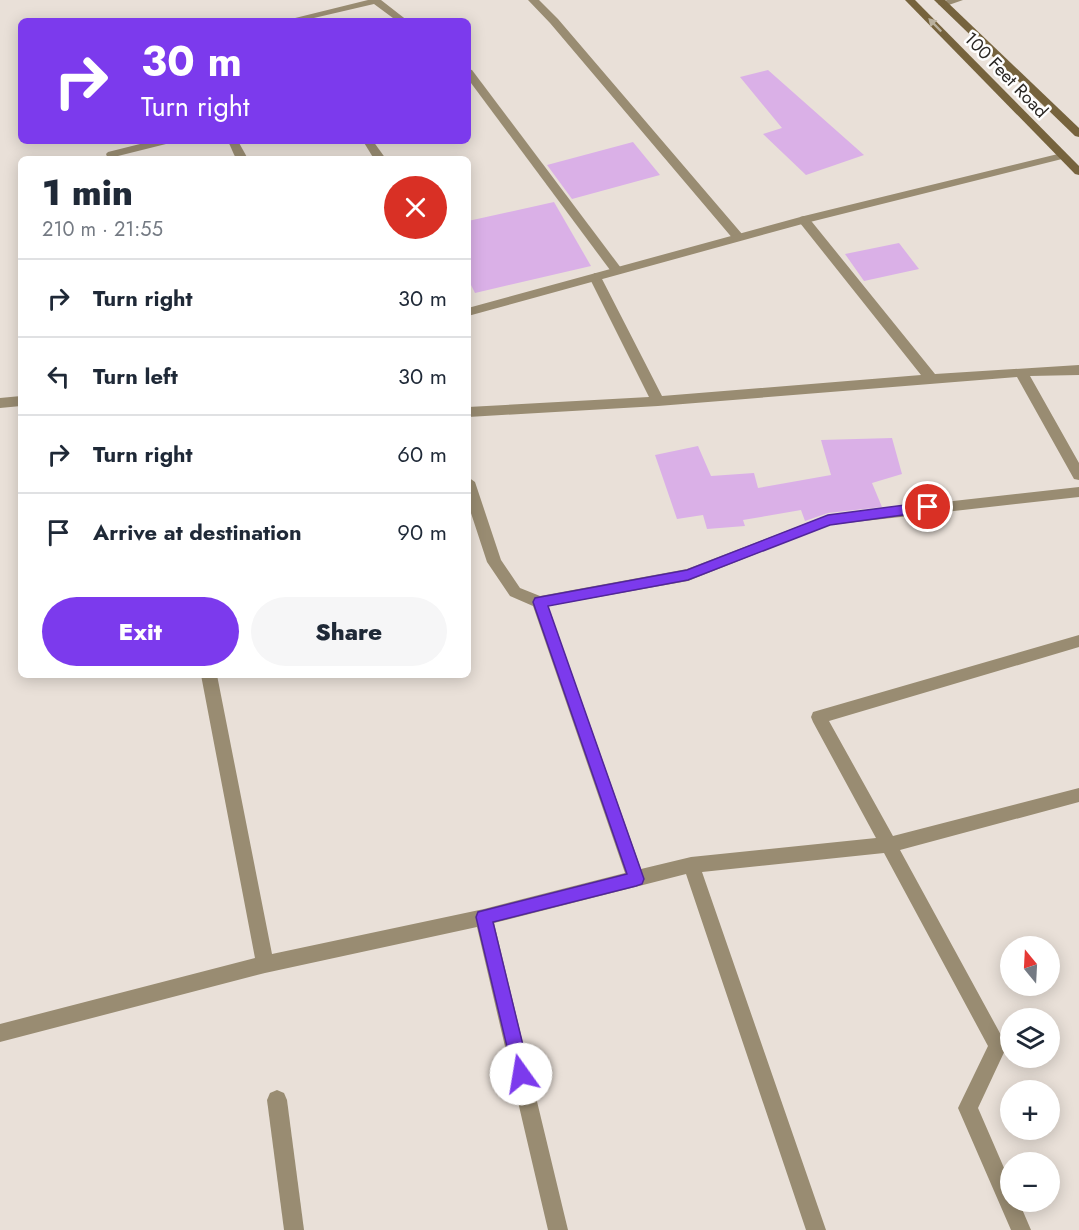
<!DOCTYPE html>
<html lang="en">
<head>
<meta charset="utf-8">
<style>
	body { margin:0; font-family:Jost,sans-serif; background:#f6f6f7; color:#1f2937; height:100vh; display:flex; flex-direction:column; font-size:22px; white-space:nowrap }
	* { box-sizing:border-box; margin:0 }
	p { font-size:20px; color:#747a83 }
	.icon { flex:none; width:33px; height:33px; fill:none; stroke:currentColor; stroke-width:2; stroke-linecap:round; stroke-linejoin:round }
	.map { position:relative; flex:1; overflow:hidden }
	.drawer { position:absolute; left:18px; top:156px; width:453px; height:522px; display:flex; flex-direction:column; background:#fff; border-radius:9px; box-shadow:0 3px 15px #0003 }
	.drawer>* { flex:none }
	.hud { position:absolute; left:18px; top:18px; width:453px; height:126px; border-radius:9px; box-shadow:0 3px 15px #0003; background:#7c3aed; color:#fff; overflow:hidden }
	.needle { width:39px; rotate:342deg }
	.fabs { position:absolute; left:1000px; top:936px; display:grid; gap:12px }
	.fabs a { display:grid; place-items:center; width:60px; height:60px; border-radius:50%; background:#fff; box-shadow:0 3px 15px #0003; font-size:30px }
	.pin { position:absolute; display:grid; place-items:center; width:51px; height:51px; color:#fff; margin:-26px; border:3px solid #fff; border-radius:50%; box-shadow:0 2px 6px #0007 }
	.me { position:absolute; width:66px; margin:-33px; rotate:347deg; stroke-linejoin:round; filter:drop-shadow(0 0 4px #0008) }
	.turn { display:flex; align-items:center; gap:21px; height:126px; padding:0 24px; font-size:27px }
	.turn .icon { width:78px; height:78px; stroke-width:2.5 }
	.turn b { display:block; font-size:42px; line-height:51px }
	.round { display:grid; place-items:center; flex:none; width:63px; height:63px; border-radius:32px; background:#f6f6f7 }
	.head { display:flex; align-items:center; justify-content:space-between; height:102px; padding:0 24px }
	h1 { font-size:36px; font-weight:800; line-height:45px }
	.cta { display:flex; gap:12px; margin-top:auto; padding:12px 24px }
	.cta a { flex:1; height:69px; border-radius:36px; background:#7c3aed; color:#fff; font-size:24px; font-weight:800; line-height:69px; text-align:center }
	.cta a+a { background:#f6f6f7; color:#1f2937 }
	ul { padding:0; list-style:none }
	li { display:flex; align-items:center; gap:18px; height:78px; padding:0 24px; border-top:2px solid #e0e1e3 }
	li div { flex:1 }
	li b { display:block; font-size:22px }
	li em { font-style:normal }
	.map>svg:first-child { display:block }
	.building { fill:#dab0e7 }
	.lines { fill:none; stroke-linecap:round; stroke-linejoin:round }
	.minor { fill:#998c72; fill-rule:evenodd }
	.tertiary { fill:#998c72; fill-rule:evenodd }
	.secondary { fill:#76633d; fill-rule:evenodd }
	.oneway { fill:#bab19e }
	.route { fill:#7c3aed; stroke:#51269a; stroke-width:1.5 }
	.labels { text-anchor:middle; stroke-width:5; stroke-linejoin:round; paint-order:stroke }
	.far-street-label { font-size:18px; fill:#2b2825; stroke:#fff }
</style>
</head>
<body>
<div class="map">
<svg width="1079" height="1230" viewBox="0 0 1079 1230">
	<rect width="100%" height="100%" fill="#e9e0d8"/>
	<!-- building -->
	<g class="building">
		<path d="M768 70 864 155 806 175 763 134 782 128 740 77Z"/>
		<path d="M633 142 660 175 572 199 547 165Z"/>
		<path d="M554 202 591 266 475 293 468 279V221Z"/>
		<path d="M899 243 919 269 864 281 845 254Z"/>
		<path d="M892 438 902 474 872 483 882 507 828 513 805 521 801 510 743 520 745 526 707 529 703 515 677 519 655 455 698 446 711 476 754 473 758 488 831 475 821 440Z"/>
	</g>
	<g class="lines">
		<!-- minor -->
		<g class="minor">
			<path d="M368 0H381L408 21H397L374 4 301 21H283Z"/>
			<path d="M528 0H539L558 19 742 234V240H734L550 23Z"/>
			<path d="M947 0H963L943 7 938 4Z"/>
			<path d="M468 69 472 70 621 268V274H613L468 79Z"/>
			<path d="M152 141H171L170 143 118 156 120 159H108L106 154 108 152Z"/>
			<path d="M228 141H238L248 159H236Z"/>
			<path d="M363 141H373L386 159H374Z"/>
			<path d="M804 216 808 217 935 374 1079 365V375L1030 376 1079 463V480L1074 479 1017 377 658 406 468 417V407L649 397 589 277 595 273 601 277 662 396 921 375 800 223V217Z"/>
			<path d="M468 477 475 482 501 560 520 588 540 596 687 569 828 515 1079 487V497L829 525 688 581 548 606 641 869 691 857 876 838 813 722 811 717 813 712 1079 635V647L829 721 893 836 1079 788V802L900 850 1007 1046 978 1108 1011 1184V1202H1019L1031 1230H1011L958 1108 988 1046 884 853 702 872 826 1230H806L686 874 494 923 568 1230H548L477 927 265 973 0 1042V1024L255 958 201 675H217L272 954 484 909 625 873 533 606 510 596 487 562 468 504Z"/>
			<path d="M277 1090 284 1093 287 1100 304 1230H284L267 1100 270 1093Z"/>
		</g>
		<!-- tertiary -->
		<g class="tertiary">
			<path d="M1062 153 1066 154V158L806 223 468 316V308L804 216Z"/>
			<path d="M21 396V406L0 408V398Z"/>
		</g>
		<!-- secondary -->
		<g class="secondary">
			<path d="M905 0H915L1079 166V175L1075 174Z"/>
			<path d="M934 0H945L1079 128V137L1075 136Z"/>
		</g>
	</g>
	<!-- one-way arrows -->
	<defs><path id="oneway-solid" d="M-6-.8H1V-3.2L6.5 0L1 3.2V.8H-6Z" transform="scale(1.5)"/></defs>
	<use class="oneway" href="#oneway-solid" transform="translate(935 25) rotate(-134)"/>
	<!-- route -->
	<path class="route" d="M928 502 934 507 932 511 830 525 688 580 548 606 644 879 642 884 636 886 493 922 530 1074 527 1080 521 1082 515 1080 476 917 478 912 627 874 533 602 535 598 687 570 828 515Z"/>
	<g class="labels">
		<!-- far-street labels -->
		<g class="far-street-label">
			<text transform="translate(1006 75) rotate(46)" y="6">100 Feet Road</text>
		</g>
	</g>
</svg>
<div class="fabs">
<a><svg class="needle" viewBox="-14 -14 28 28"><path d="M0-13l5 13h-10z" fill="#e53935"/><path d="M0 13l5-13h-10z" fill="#747a83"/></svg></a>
<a><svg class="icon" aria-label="layers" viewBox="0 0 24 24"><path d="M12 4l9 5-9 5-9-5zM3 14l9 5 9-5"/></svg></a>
<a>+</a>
<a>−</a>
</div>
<div class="pin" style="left:928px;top:507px;background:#d93025"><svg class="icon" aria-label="arrive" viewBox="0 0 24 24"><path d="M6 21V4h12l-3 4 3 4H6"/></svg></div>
<svg class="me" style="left:521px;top:1074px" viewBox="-20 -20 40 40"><circle r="19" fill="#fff"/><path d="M0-13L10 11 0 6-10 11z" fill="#7c3aed"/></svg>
<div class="hud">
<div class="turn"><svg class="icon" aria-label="right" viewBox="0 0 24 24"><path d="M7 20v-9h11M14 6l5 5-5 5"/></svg><div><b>30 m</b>Turn right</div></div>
</div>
<section class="drawer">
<div class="head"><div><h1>1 min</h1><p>210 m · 21:55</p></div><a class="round" style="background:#d93025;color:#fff"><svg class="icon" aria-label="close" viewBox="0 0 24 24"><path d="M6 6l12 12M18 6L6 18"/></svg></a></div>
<ul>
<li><svg class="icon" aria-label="right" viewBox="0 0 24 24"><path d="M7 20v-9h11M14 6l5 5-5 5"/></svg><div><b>Turn right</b></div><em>30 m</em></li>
<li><svg class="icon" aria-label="left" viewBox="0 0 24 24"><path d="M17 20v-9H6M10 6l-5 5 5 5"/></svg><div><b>Turn left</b></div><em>30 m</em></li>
<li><svg class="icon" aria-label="right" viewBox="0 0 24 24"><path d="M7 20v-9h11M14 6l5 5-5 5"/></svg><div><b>Turn right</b></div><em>60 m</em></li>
<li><svg class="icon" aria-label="arrive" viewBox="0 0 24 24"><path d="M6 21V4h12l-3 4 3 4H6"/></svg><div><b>Arrive at destination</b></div><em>90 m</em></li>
</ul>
<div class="cta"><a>Exit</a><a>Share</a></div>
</section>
</div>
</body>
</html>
